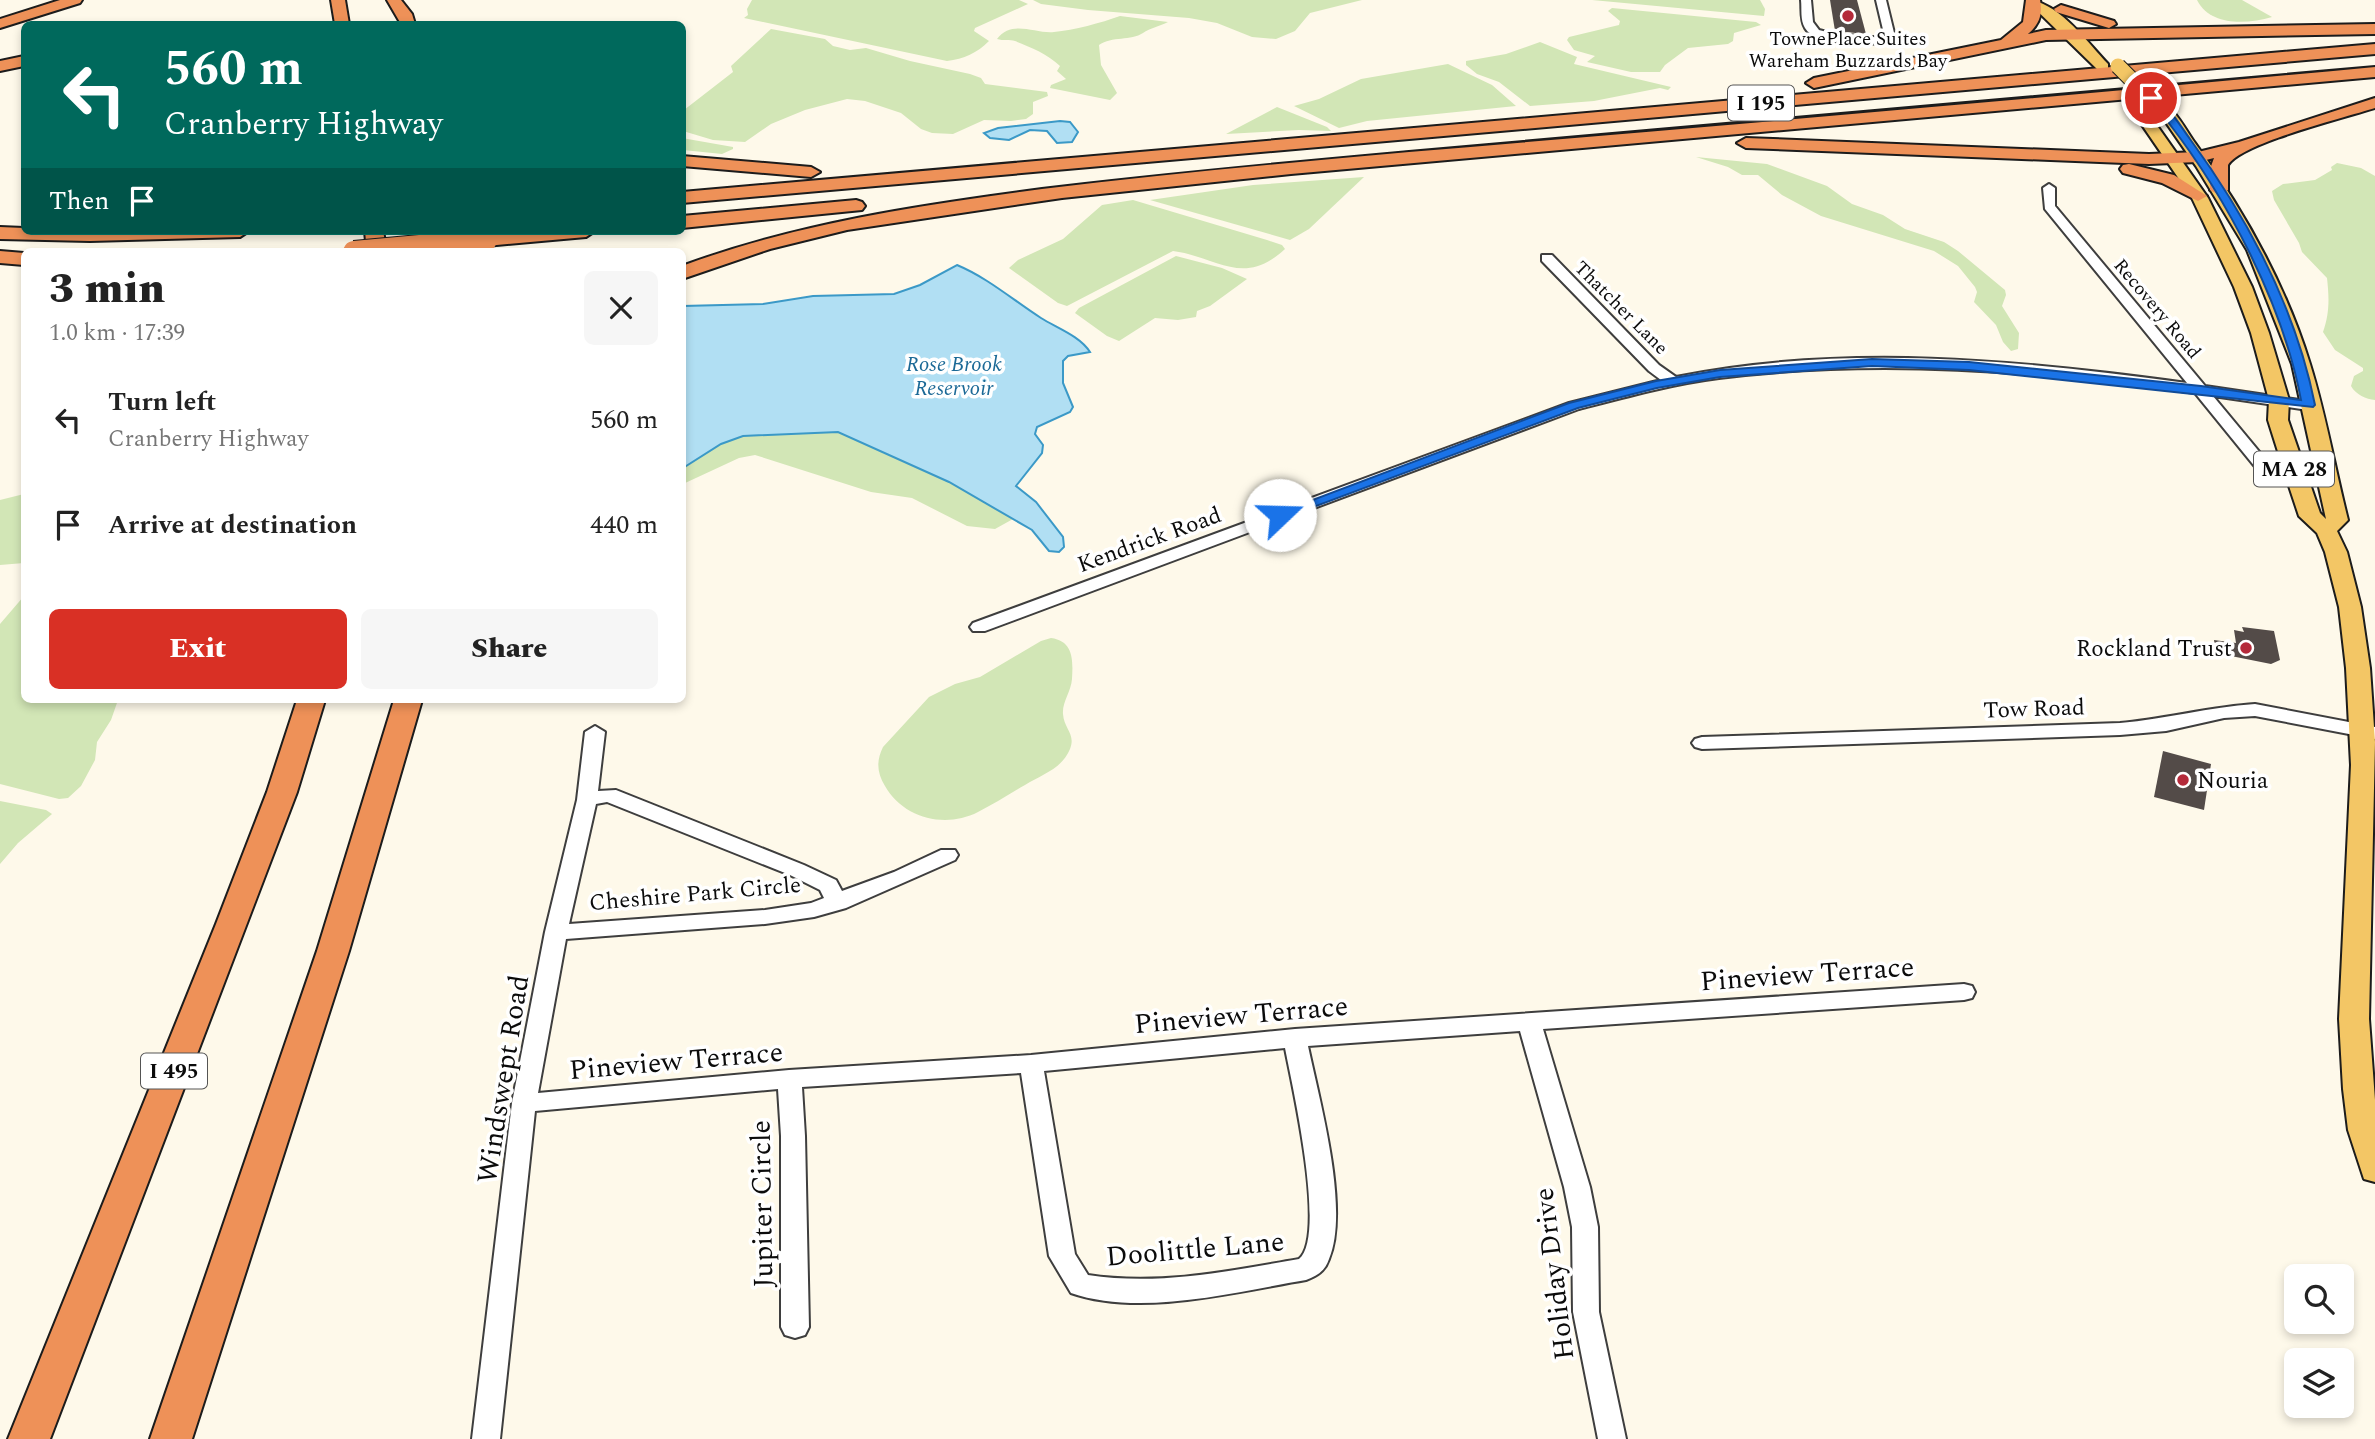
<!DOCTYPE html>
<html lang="en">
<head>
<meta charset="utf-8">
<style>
	body { margin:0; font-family:Spectral,serif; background:#f6f6f6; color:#222; height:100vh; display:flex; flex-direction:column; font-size:26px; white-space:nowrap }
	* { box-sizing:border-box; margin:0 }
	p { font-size:23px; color:#767676 }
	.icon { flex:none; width:38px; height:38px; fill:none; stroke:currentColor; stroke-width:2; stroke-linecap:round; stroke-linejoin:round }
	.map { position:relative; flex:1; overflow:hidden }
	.sheet { position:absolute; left:21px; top:248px; width:665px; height:455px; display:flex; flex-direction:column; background:#fff; border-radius:10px; box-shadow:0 4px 10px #0003 }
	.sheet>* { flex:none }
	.guide { position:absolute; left:21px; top:21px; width:665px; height:214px; border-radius:10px; box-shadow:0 4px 10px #0003; background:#00695c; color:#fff; overflow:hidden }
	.fabs { position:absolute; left:2284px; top:1264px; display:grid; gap:14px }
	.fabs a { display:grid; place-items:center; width:70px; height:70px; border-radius:10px; background:#fff; box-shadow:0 4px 10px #0003; font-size:35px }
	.pin { position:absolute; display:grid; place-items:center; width:60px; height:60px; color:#fff; margin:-30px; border:4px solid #fff; border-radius:50%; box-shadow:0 2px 7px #0007 }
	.me { position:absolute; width:77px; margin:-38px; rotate:69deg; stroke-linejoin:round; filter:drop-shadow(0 0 5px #0008) }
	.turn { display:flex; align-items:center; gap:24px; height:147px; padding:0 28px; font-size:32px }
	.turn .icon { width:91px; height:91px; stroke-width:2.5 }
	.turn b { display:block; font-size:49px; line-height:60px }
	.then { display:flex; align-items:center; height:66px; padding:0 28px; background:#0003; gap:14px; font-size:26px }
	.round { display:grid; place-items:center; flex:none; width:74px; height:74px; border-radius:10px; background:#f6f6f6 }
	.summary { display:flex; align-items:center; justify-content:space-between; height:119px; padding:0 28px }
	h1 { font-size:42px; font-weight:800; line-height:52px }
	.primary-button { display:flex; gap:14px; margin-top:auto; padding:14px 28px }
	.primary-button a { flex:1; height:80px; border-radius:10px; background:#d93025; color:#fff; font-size:28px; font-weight:800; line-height:80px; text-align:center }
	.primary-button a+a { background:#f6f6f6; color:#222 }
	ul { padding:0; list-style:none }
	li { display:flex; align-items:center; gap:21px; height:105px; padding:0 28px }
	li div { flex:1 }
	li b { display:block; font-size:26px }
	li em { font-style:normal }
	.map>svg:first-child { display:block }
	.green { fill:#d2e6b6 }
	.water { fill:#b1dff3; stroke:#3b99c7; stroke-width:2 }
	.building { fill:#534b48 }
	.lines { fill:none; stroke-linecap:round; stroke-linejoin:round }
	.minor-casing { stroke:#3e3e3e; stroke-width:4 }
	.major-casing { stroke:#1c1c1c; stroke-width:4 }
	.highway-casing { stroke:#1c1c1c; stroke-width:4 }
	.minor { fill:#fff; fill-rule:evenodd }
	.major { fill:#f3c665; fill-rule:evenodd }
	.highway { fill:#ee9158; fill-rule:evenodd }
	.major-bridge-casing { stroke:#1c1c1c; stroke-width:17; stroke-linecap:butt }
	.highway-bridge-casing { stroke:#1c1c1c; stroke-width:24; stroke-linecap:butt }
	.major-bridge { stroke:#f3c665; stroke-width:15 }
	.highway-bridge { stroke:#ee9158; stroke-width:22 }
	.route { fill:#1a73e8; stroke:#114b97; stroke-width:2 }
	.poi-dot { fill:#b42a3a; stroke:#fff; stroke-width:2.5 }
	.labels { text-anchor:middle; stroke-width:7; stroke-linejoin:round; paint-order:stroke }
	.far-poi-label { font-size:19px; fill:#0b0b0b; stroke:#fff }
	.far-street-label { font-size:19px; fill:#0b0b0b; stroke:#fff }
	.shield { fill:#fff; stroke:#545454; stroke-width:2 }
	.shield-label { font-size:21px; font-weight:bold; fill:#0b0b0b }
	.far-water-label { font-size:21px; font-style:italic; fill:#1b6996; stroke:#fff }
	.street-label { font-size:23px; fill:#0b0b0b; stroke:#fff }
	.poi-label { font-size:23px; fill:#0b0b0b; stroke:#fff; text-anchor:end }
	.near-street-label { font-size:28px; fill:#0b0b0b; stroke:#fff }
</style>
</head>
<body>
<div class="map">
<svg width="2375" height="1439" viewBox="0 0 2375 1439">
	<rect width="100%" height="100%" fill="#fef9ea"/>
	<!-- green -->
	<g class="green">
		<path d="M752 0H1019L1028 4 975 28 974 31 989 41C977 53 964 59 947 61L744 18 748 15 747 9Z"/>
		<path d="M1033 0H1362L1310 13 1295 31 1276 39 1252 37 1217 23 1189 18 1088 10 1041 4Z"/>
		<path d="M1592 0H1760L1765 9 1764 16Z"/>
		<path d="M2197 0H2242L2272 17C2247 24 2211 27 2197 0Z"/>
		<path d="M1612 8 1756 22 1761 25 1734 33 1733 41 1728 44 1688 48 1665 65 1660 72H1631L1587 62 1595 56 1574 50 1567 40 1569 37 1619 25 1620 21 1608 11Z"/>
		<path d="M1120 16 1168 22C1160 26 1150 28 1143 33 1131 41 1112 36 1099 45L1101 65 1117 93 1110 100 1050 88 1051 85 1066 79 1057 71 1060 66C1048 54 1030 47 1015 41 1010 39 1003 41 997 39 1012 19 1035 34 1054 32 1074 30 1101 23 1120 16Z"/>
		<path d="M771 29 825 39 833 46 850 50 866 48 910 61 970 74 981 78 985 84 1047 92 1048 96 1033 102V114L1026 119 1011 121 984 120 953 134 932 133 921 129 901 113 865 101 847 99 805 110 771 124 745 142 713 140 683 131 684 110 733 72 731 66Z"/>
		<path d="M1540 42 1577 57 1574 64 1671 87 1668 90 1660 88 1594 101 1530 106 1499 82 1477 74 1466 65V61L1506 54Z"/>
		<path d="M1448 64 1492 85 1516 106 1367 121 1339 128 1294 106 1319 99 1361 79Z"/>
		<path d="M1277 107 1327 127 1331 131 1299 130 1226 134Z"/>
		<path d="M682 138 733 147V149L722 154 683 150Z"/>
		<path d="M1696 157 1767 164 1827 186 1852 204 1883 215 1905 229 1944 242 1958 251 2005 290 2006 295 2002 306 2019 333 2018 349 2011 351 2003 342 1996 325 1974 302 1977 292 1975 287 1958 266 1934 251 1821 216 1782 195 1758 175H1742L1728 167Z"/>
		<path d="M2337 163 2361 168 2375 176V400C2366 399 2356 395 2351 386L2354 376 2363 371V368L2335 350 2323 332C2330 313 2329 296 2327 278L2302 252 2299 243 2274 200 2272 191 2283 184 2315 180 2332 170 2331 167Z"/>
		<path d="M1364 177 1309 229 1290 240 1150 200 1253 185Z"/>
		<path d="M1133 200 1267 240 1282 245 1285 249C1243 288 1218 257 1173 251L1067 306 1058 303 1009 268 1018 260 1063 239 1102 205Z"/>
		<path d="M1176 256 1222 268 1247 279 1210 306 1197 311 1196 317 1178 320 1155 318 1119 341 1107 336 1075 313 1079 308Z"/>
		<path d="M804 431 842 433 949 482 1013 519 995 529 967 526 912 498 871 492 755 455 739 458 683 484 682 468 721 444 743 436Z"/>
		<path d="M24 494V563L0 565V500Z"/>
		<path d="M24 596V700H118L111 720 97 742 95 760 81 786 68 798 59 799 0 784V624Z"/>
		<path d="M1051 638C1074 641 1073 661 1072 679 1071 692 1062 702 1063 714 1064 729 1076 734 1070 749 1062 769 1041 775 1025 785 1009 794 994 804 978 812 945 829 903 818 885 786 877 773 876 761 883 747L929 697 955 684 980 677 1041 641Z"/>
		<path d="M0 801 46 810 52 814 18 843 0 864Z"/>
	</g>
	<!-- water -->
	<g class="water">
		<path d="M1060 121 1070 122 1078 132 1072 142 1057 143 1047 131 1030 130 1009 140 990 138 984 133 998 128Z"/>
		<path d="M957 265C988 278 1013 300 1041 318 1057 328 1080 336 1090 352L1068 356 1063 361V383L1073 407 1070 412 1037 427 1035 434 1043 445 1042 453 1016 486 1036 502 1063 537 1064 547 1059 552 1049 551 1032 530 949 482 838 432 743 436 721 444 683 468V306L763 304 813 296 894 294 920 285Z"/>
	</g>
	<!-- building -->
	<g class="building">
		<path d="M1830 0H1857L1866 34 1835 31Z"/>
		<path d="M2242 627 2274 631 2280 660 2271 664 2216 653 2214 640 2236 643 2234 630 2244 632Z"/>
		<path d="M2163 751 2211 764 2204 810 2154 797Z"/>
	</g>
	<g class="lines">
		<!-- minor casing -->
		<g class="minor-casing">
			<g id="minor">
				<path d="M1801 0H1811L1813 22 1819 30 1835 34 1885 38 1876 0H1886L1896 41 1891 44C1872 43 1815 46 1805 28 1800 20 1802 9 1801 0Z"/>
				<path d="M2049 184 2055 188V206L2205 386 2313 402 2316 405 2308 410 2213 396 2281 478 2283 481 2281 484H2269L2195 393C2037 371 1878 358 1719 378 1672 384 1625 397 1579 409L985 631H973L970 627 973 623 1569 403 1661 380 1649 371 1542 261V255H1552L1659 365 1676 377C1844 343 2019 360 2187 383L2045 209 2043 188Z"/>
				<path d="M2255 704 2375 727V739L2255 716 2224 718 2166 731 2120 735 1702 749 1695 747 1692 743 1695 739 1702 737 2120 723C2166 719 2209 707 2255 704Z"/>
				<path d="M595 726 605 732 598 791 616 790 804 865 836 880 842 891 894 872 941 850H955L958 855 955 860 846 908 814 917 765 924 566 939 538 1093 789 1070 1031 1055 1295 1029 1964 984 1972 986 1975 992 1972 998 1964 1000 1543 1029 1590 1187 1598 1227 1599 1312 1626 1439H1598L1573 1312 1572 1227 1564 1187 1520 1031 1308 1046C1319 1099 1350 1209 1329 1259 1325 1271 1317 1276 1306 1280 1235 1292 1140 1317 1071 1293L1049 1256 1021 1073 802 1087 805 1136 809 1327 805 1335 795 1338 785 1335 781 1327V1136L778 1089 535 1111 500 1439H472L512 1103 545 932 577 800 585 732ZM607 802 790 875 820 890 824 898 811 903 765 910 569 924 596 804ZM1285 1048C1292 1084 1327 1236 1299 1259 1230 1271 1159 1286 1088 1275L1075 1254 1044 1071Z"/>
			</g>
		</g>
		<!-- major casing -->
		<g class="major-casing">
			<g id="major">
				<path d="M2026 0C2057 0 2087 42 2108 64V70H2098Z"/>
				<path d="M2153 97C2171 101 2185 129 2195 143 2243 209 2286 286 2310 364 2326 415 2335 469 2348 520L2337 531 2347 552 2361 607 2370 668 2375 742 2369 1019 2375 1100V1182L2364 1179 2348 1130 2343 1089 2339 1019 2351 765 2346 668 2339 607 2325 552 2317 533 2299 516 2287 480 2268 420 2269 400 2251 333 2234 287 2192 198 2127 103 2129 100H2139L2208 198 2252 287 2269 333 2289 400 2288 420 2320 513 2326 519 2292 364 2247 250 2196 166 2165 121 2146 101Z"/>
			</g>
		</g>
		<!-- highway casing -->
		<g class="highway-casing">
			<g id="highway">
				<path d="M60 0H82L80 3 0 28V19Z"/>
				<path d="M331 0H345L349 24H335Z"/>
				<path d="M387 0H401L412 14 415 24H401Z"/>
				<path d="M2026 0H2040C2043 14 2039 25 2028 34L2046 30 2375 24V34L2046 40 1814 88 1806 83 1814 78 2001 40 2023 22Z"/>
				<path d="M2061 5 2114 21 2116 24 2109 28 2056 12 2054 9Z"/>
				<path d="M2375 44V54L682 203V192Z"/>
				<path d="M24 56V66L0 71V61Z"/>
				<path d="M2375 67V77L1291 174 1062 198 847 230 770 249 682 279V266C798 223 920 205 1042 189 1164 174 1287 163 1409 152 1731 125 2053 97 2375 67Z"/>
				<path d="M2375 98V108C2347 117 2241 143 2228 165V190L2219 195 2210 190V169L2214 158 2198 162 2149 164 1746 148 1737 143 1746 138 2149 154 2198 152 2239 142Z"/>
				<path d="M682 156 811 167 820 172 811 177 682 166Z"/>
				<path d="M2129 164 2174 175 2207 196 2198 201 2162 183 2123 173 2120 169 2123 165Z"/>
				<path d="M856 200 862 202 865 206 862 210 682 228V216Z"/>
				<path d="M0 227 24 228V231H249L240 237 90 241 0 239Z"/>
				<path d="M365 231H383L387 252H367Z"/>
				<path d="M523 231H595L586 237 486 246 476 240 486 234Z"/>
				<path d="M0 251 24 253V265L0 263Z"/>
				<path d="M297 700H325L297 792 50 1439H8L216 924 267 792Z"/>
				<path d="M394 700H422L349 951 192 1439H150L317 951Z"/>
			</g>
		</g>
		<!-- minor -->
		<use href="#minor" class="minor"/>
		<!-- major -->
		<use href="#major" class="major"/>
		<!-- highway -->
		<use href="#highway" class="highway"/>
		<!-- major-bridge casing -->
		<g class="major-bridge-casing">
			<path id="major-bridge" d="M2118 66 2153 101"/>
		</g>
		<!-- highway-bridge casing -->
		<g class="highway-bridge-casing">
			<path id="highway-bridge" d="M354 252 486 240"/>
		</g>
		<!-- major-bridge -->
		<use href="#major-bridge" class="major-bridge"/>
		<!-- highway-bridge -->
		<use href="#highway-bridge" class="highway-bridge"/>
	</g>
	<!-- route -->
	<path class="route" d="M2151 95C2167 103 2179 124 2190 139 2247 217 2296 309 2315 405L2313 407 1969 370 1872 366 1720 377 1657 388 1578 408 1284 518H1275L1273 515 1569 403 1656 381 1720 370 1872 359 1969 362 2201 386 2301 400C2283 304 2227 198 2168 122 2161 113 2153 106 2146 98Z"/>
	<!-- markers -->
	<g class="poi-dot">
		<circle cx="1848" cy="16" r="7"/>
		<circle cx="2246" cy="648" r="7"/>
		<circle cx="2183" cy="780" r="7"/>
	</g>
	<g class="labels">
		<!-- far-poi labels -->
		<g class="far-poi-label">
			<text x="1848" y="45">TownePlace Suites<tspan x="1848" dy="22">Wareham Buzzards Bay</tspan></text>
		</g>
		<!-- far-street labels -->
		<g class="far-street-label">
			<text transform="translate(1622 307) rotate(45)" y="7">Thatcher Lane</text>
			<text transform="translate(2158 308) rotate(50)" y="7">Recovery Road</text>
		</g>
		<!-- shield labels -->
		<g class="shield">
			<rect x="1728" y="85.5" width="66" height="35" rx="5"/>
			<rect x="2254" y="451.5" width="80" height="35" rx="5"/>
			<rect x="141" y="1053.5" width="66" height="35" rx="5"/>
		</g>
		<g class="shield-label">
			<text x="1761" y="110">I 195</text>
			<text x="2294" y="476">MA 28</text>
			<text x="174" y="1078">I 495</text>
		</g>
		<!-- far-water labels -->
		<g class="far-water-label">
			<text x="954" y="371">Rose Brook<tspan x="954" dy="24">Reservoir</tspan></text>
		</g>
		<!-- street labels -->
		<g class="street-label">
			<text transform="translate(1149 539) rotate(-20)" y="8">Kendrick Road</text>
			<text transform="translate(2034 708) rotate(-2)" y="8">Tow Road</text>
			<text transform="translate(695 893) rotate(-5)" y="8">Cheshire Park Circle</text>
		</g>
		<!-- poi labels -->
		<g class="poi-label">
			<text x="2232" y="656">Rockland Trust</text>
			<text x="2197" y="788" text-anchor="start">Nouria</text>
		</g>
		<!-- near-street labels -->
		<g class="near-street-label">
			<text transform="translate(1807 973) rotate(-4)" y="10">Pineview Terrace</text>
			<text transform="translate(1241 1014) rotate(-5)" y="10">Pineview Terrace</text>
			<text transform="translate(676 1060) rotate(-5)" y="10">Pineview Terrace</text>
			<text transform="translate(502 1079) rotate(-81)" y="10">Windswept Road</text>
			<text transform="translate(761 1204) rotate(-91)" y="10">Jupiter Circle</text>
			<text transform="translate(1195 1248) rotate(-5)" y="10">Doolittle Lane</text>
			<text transform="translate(1553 1274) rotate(-97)" y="10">Holiday Drive</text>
		</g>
	</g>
</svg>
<div class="fabs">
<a><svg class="icon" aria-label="search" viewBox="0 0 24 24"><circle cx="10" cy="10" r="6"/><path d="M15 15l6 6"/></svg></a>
<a><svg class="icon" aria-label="layers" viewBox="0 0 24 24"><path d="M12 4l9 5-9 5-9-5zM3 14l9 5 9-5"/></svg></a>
</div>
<div class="pin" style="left:2151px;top:98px;background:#d93025"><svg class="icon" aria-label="arrive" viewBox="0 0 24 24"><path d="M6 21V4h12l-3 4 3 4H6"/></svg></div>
<svg class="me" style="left:1280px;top:515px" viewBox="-20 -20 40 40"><circle r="19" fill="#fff"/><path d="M0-13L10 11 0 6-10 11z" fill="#1a73e8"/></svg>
<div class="guide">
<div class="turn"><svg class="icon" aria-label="left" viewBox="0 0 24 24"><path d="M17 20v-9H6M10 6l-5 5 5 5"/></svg><div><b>560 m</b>Cranberry Highway</div></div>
<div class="then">Then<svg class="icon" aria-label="arrive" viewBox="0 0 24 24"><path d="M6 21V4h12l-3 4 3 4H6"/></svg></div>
</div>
<section class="sheet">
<div class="summary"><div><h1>3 min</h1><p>1.0 km · 17:39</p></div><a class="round"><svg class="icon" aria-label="close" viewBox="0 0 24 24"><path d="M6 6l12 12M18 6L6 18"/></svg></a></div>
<ul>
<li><svg class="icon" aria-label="left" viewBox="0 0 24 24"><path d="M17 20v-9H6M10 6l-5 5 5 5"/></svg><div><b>Turn left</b><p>Cranberry Highway</p></div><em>560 m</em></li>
<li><svg class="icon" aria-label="arrive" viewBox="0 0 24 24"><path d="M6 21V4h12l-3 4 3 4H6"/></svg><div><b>Arrive at destination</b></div><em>440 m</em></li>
</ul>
<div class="primary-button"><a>Exit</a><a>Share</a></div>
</section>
</div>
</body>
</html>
